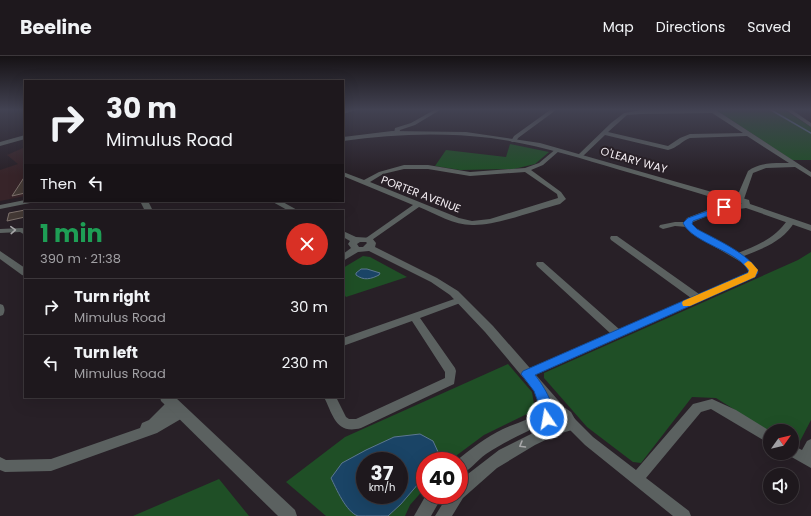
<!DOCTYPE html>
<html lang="en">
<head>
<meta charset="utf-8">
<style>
	body { margin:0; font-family:Poppins,sans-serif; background:#2b252a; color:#f1f3f6; height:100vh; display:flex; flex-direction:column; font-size:15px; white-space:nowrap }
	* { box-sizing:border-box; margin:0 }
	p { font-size:13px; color:#a1a0a4 }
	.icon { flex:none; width:22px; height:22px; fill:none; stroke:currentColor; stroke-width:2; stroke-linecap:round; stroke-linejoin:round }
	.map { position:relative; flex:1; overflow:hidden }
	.sheet { position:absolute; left:24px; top:154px; width:320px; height:188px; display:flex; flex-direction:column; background:#1e181d; border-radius:0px; box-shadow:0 4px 16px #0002,0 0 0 1px #3c373b }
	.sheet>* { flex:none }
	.guide { position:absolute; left:24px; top:24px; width:320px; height:122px; border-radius:0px; box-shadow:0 4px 16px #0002,0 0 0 1px #3c373b; background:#1e181d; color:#f1f3f6; overflow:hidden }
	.needle { width:26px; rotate:56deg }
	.controls { position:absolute; left:763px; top:368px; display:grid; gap:8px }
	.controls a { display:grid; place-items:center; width:36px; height:36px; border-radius:50%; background:#1e181d; box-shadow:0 4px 16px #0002,0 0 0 1px #3c373b; font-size:20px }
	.speed { position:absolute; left:356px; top:396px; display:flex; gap:8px; font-size:20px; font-weight:700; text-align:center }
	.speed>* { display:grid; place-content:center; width:52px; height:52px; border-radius:50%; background:#1e181d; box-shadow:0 4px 16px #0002,0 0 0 1px #3c373b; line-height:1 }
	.speed small { font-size:10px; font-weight:400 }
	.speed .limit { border:6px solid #d22; background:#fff; color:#111 }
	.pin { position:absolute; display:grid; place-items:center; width:34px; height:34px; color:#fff; margin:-17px; border-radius:8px; box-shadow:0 2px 6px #0006 }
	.me { position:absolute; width:44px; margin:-22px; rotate:348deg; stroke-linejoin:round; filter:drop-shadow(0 0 3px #0008) }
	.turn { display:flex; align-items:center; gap:14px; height:84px; padding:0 16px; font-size:18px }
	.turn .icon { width:52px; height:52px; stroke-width:2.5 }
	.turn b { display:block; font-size:28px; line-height:34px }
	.then { display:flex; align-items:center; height:38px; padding:0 16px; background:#0003; gap:8px; font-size:15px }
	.round { display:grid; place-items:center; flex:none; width:42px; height:42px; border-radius:21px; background:#2b252a }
	.overview { display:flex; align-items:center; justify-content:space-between; height:68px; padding:0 16px }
	h1 { font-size:24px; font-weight:700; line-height:30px; color:#1e9e55 }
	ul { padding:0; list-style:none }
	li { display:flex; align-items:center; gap:12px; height:56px; padding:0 16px; border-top:1px solid #3c373b }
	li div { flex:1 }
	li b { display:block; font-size:15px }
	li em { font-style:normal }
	header { display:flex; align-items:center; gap:24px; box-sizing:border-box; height:56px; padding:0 20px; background:#1e181d; border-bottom:1px solid #3c373b }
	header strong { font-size:19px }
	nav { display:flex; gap:22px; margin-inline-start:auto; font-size:14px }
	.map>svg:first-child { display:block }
	.commercial { fill:#372429 }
	.green { fill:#1f4f26; fill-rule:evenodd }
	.water { fill:#1a4466; stroke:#5c7791; fill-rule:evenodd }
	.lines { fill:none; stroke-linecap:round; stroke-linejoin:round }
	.stream { stroke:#5c7791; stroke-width:1.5 }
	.building { fill:#433935; stroke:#7d716c }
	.minor { fill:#5b6160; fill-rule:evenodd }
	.tertiary { fill:#5b6160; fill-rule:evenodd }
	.oneway { stroke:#a8a8aa }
	.route { fill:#1a73e8; stroke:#114b97 }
	.slow { fill:#f59e0b }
	.labels { text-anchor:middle; stroke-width:4; stroke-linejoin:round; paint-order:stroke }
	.far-street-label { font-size:11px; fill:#f5eff4; stroke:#282027 }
</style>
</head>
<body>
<header>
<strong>Beeline</strong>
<nav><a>Map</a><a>Directions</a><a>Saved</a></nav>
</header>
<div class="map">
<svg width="811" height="460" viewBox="0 0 811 460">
	<rect width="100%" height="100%" fill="#282027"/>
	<!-- commercial -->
	<path class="commercial" d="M25 91V140L0 145V114L18 108 7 99Z"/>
	<!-- green -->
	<g class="green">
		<path d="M716 54H785L811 71V104H792Z"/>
		<path d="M510 88 549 96 535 108 514 113 460 114 435 110 446 94 506 101Z"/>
		<path d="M811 196V364L798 389 792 388V375L770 376 716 342 692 341 641 407 633 406 587 371 544 322V317L798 204Z"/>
		<path d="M363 200 370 201 407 221 346 241 343 237V212Z"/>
		<path d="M508 308 532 336 535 354 484 379 449 405H425V432L410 449 405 460H326L286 426 345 381ZM365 405H399V439H365Z"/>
		<path d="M219 423 249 460H133Z"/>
	</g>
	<!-- water -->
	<g class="water">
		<path d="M361 213H367L380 217 379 219C371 223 364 225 356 219V217Z"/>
		<path d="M420 378 433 385 439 398 436 405H425V420L401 448 388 460C379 460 367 460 358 460 346 456 336 432 331 422L342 407 366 394 394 381ZM365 405H399V439H365Z"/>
	</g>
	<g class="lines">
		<!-- stream -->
		<path class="stream" d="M771 54 811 77"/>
	</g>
	<!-- building -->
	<g class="building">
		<path d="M25 120V137L12 140Z"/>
		<path d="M25 154V161L7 165 9 157Z"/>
	</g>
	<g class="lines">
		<!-- minor -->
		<g class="minor">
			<path d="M343 54H356L343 58Z"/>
			<path d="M434 54H440L415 69 400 74 399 78 394 77 395 72 411 67Z"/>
			<path d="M550 54H556L518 82 516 86H512L511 85 514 80Z"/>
			<path d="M641 54H716L811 116V121L795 111 766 112 753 117 744 143 742 144H738L736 143 748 115C760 106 775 107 789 107L747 80 690 82C682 85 677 92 668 94L605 79 582 101H578V99L611 67 624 57ZM712 57 743 77 690 78 680 82 668 90 608 76 627 59 641 58Z"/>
			<path d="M786 54H792L811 67V71Z"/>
			<path d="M25 79V83L0 90V86Z"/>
			<path d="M557 92 560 94 559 95 543 109 531 114 561 136 566 143 560 148C536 154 496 170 472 169 454 169 436 158 419 151L369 186 365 184 366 182 413 149 343 120V116L364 124 379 116 404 109H428L470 116 525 112 539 107ZM404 113H428L470 120 525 116 557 138 558 142 490 163 472 165 459 162 370 126 383 118Z"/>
			<path d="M140 145H148L153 155H145Z"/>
			<path d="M728 146H731L735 148 691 167 697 173 738 197C758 189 776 182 788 163H791L795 165C784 185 764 192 744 200L758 214 755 221 531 321 527 322 523 321 522 318 523 315 610 277 537 210 536 208 537 206H543L619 273 691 242 611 184 610 182 611 180H617L699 238 748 217 749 214 741 206 691 177 687 171 675 170 663 173 659 171 660 169 675 166H684L687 162Z"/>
			<path d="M22 172 25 173V179L20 176 0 177V173Z"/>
			<path d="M460 241 463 242 465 244 463 246 420 262 455 312 456 315 454 328 361 372C336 379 333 359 324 341H336L346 361 349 363H356L445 322V316L412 265 343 290V282Z"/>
			<path d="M0 248 3 249C5 252 5 256 3 259L0 260Z"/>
			<path d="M173 343 177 344 179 348 174 355 182 351 186 352 188 356 186 360 157 377 51 415 5 416 0 414V401L6 404 51 403 140 372 142 367 149 364 169 344Z"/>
			<path d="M712 343 736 354 770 375V388L711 353 701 356 646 422 689 455 691 460H673L585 389 565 369 563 365 565 361 569 360 573 361 593 381 636 414 693 348Z"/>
			<path d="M811 383V412L788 399 787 397H792V389L802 394 807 385Z"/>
		</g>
		<!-- tertiary -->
		<g class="tertiary">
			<path d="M392 75 466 76 540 87 726 140H736L749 144 750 148 811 169V175L746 152C738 154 732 152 725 148L724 145C689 134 655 124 620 114 577 101 535 88 491 82 441 76 392 78 343 85V81ZM732 144 742 148H737Z"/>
			<path d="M25 144V145H34L30 147 0 153V149Z"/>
			<path d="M271 145H281L299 155H289Z"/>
			<path d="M343 175 356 181 372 182 376 187 375 191 437 222 458 235 493 270 564 351 571 356 576 365 572 374 558 378 535 389 497 412 463 442 452 460H435L448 439H459V425L464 421 499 394 545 371 543 368C524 377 504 386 486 398 476 405 470 415 459 419V405H456C471 393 486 381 503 373 518 366 537 362 547 350L485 276 450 239 431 226 369 195 358 196 343 205V198L351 192 348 188 350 185 343 181ZM360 186H366L367 187 363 191H359L357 188ZM555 360 562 365H559L554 362Z"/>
			<path d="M0 195 25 212V220L22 219 0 203Z"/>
			<path d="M160 341H175L295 454 297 460H278L161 345Z"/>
			<path d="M426 439H443L431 460H414Z"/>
		</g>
	</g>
	<!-- one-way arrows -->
	<defs><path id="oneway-chevron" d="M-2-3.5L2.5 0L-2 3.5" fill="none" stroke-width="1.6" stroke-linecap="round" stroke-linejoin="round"/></defs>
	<g class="oneway">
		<use href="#oneway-chevron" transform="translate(13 174) rotate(-3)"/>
		<use href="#oneway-chevron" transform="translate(522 389) rotate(150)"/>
	</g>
	<!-- sky -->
	<linearGradient id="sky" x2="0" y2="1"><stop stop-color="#161215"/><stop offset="0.45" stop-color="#424252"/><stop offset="1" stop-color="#424252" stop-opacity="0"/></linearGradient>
	<rect width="811" height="119" fill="url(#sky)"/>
	<!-- route -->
	<path class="route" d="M724 149 727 150V153L693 165 692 168 697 173C715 183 750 198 758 216L755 221 535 319C544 330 558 353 552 367L547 368 543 367 541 363 542 357 534 335 521 318 523 315 749 216C740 195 693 188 683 167L688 162Z"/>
	<!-- slow -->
	<path class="slow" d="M748 205 751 206 758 214 755 221 690 250H683L682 247 683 245 748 217 749 214 744 208Z"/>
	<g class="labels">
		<!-- far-street labels -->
		<g class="far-street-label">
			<text transform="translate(634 104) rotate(16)" y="4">O'LEARY WAY</text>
			<text transform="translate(421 138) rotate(21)" y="4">PORTER AVENUE</text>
		</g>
	</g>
</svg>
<div class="controls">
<a><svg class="needle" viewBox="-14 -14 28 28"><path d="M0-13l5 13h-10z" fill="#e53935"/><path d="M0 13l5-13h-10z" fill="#a1a0a4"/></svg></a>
<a><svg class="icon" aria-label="sound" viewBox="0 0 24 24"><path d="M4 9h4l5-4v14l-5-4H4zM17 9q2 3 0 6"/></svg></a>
</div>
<div class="speed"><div>37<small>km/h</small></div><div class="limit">40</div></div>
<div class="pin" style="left:724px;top:151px;background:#d93025"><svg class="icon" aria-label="arrive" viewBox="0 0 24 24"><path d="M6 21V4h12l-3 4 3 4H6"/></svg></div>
<svg class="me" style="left:547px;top:363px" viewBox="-20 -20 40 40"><circle r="17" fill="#1a73e8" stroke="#fff" stroke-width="3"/><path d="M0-11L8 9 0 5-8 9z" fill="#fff"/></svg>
<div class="guide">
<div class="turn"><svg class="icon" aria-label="right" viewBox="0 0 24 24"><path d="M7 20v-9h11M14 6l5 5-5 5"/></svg><div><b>30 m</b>Mimulus Road</div></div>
<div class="then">Then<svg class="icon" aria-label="left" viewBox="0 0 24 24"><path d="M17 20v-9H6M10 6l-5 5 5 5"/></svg></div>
</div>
<section class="sheet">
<div class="overview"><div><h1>1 min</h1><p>390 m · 21:38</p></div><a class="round" style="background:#d93025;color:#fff"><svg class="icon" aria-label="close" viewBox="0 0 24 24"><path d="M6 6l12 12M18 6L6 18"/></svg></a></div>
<ul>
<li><svg class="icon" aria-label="right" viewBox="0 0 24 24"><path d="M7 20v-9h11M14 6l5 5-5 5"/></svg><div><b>Turn right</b><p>Mimulus Road</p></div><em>30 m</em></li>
<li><svg class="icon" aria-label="left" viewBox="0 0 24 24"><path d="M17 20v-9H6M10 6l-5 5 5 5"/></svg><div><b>Turn left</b><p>Mimulus Road</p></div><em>230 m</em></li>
</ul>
</section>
</div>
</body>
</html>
